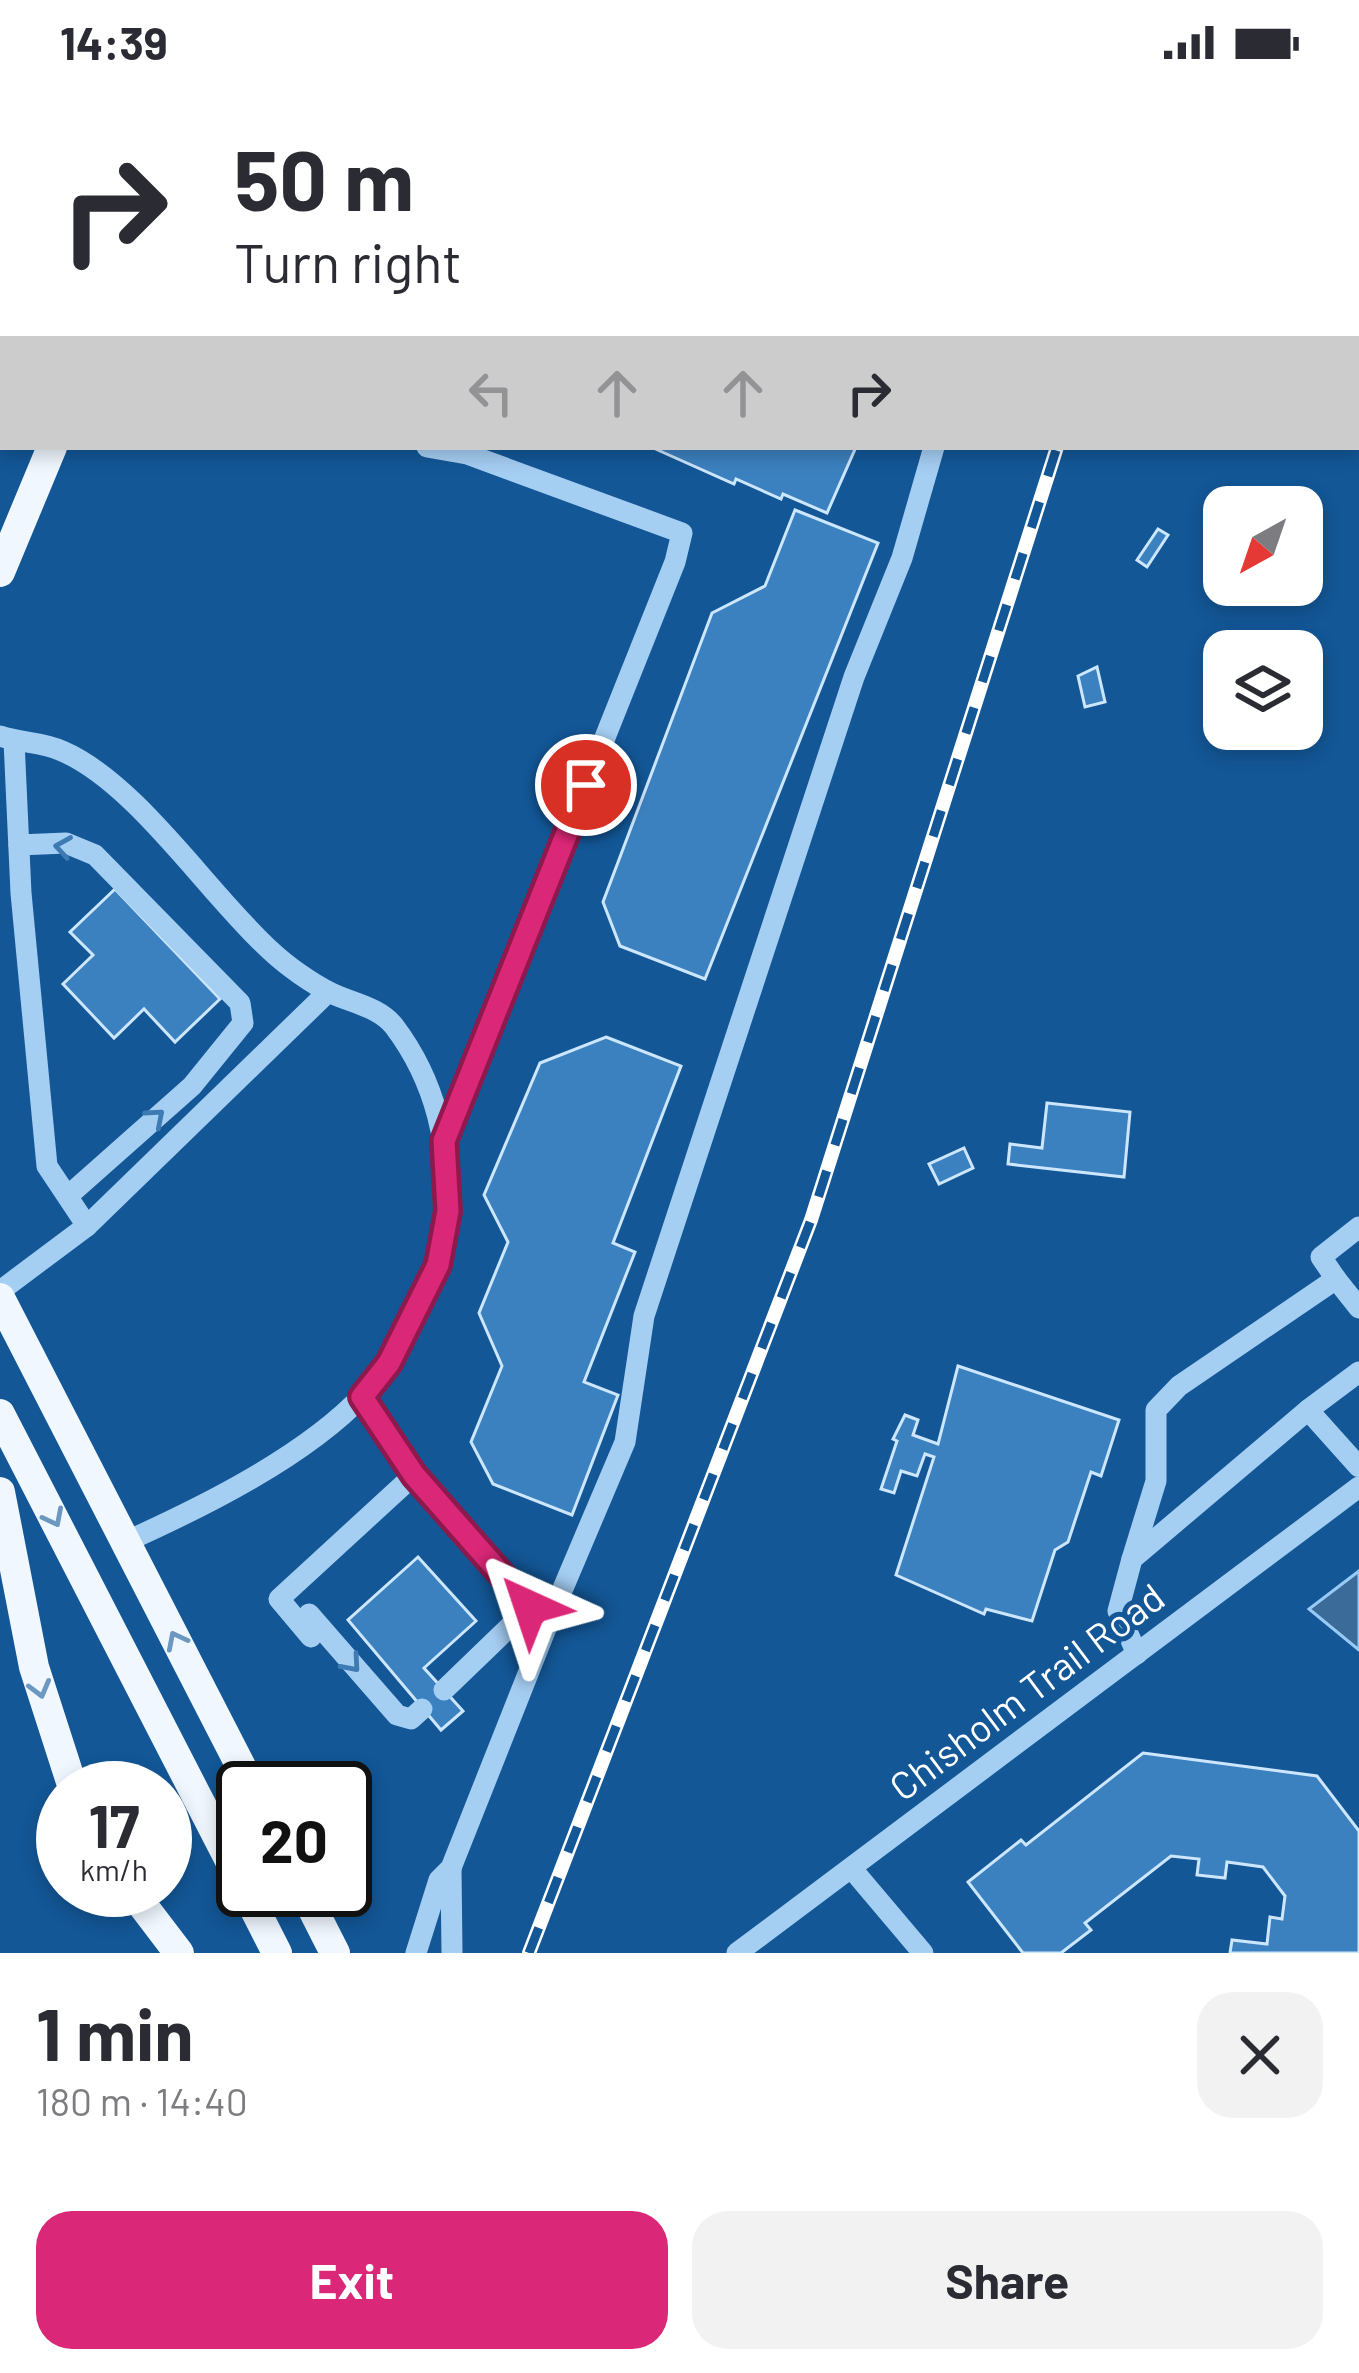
<!DOCTYPE html>
<html lang="en">
<head>
<meta charset="utf-8">
<style>
	body { margin:0; font-family:Barlow,sans-serif; background:#f2f2f3; color:#2b2b33; height:100vh; display:flex; flex-direction:column; font-size:45px; white-space:nowrap }
	* { box-sizing:border-box; margin:0 }
	p { font-size:39px; color:#7c7c81 }
	.icon { flex:none; width:66px; height:66px; fill:none; stroke:currentColor; stroke-width:2; stroke-linecap:round; stroke-linejoin:round }
	.map { position:relative; height:1869px; overflow:hidden }
	.panel { display:flex; flex-direction:column; background:#fff; flex:1 }
	.panel>* { flex:none }
	.guide { position:absolute; left:0px; top:0px; width:1359px; height:366px; box-shadow:0 6px 18px #0003; background:#fff; color:#2b2b33; overflow:hidden }
	.needle { width:78px; rotate:220deg }
	.buttons { position:absolute; left:1203px; top:402px; display:grid; gap:24px }
	.buttons a { display:grid; place-items:center; width:120px; height:120px; border-radius:24px; background:#fff; box-shadow:0 6px 18px #0003; font-size:60px }
	.speed { position:absolute; left:36px; top:1677px; display:flex; gap:24px; font-size:60px; font-weight:700; text-align:center }
	.speed>* { display:grid; place-content:center; width:156px; height:156px; border-radius:50%; background:#fff; box-shadow:0 6px 18px #0003; line-height:1 }
	.speed small { font-size:30px; font-weight:400 }
	.speed .limit { border:6px solid #111; border-radius:18px; background:#fff; color:#111 }
	.pin { position:absolute; display:grid; place-items:center; width:102px; height:102px; color:#fff; margin:-51px; border:6px solid #fff; border-radius:50%; box-shadow:0 3px 12px #0007 }
	.me { position:absolute; width:132px; margin:-66px; rotate:318deg; stroke-linejoin:round; filter:drop-shadow(0 0 9px #0008) }
	.turn { display:flex; align-items:center; gap:42px; height:252px; padding:0 36px; font-size:54px }
	.turn .icon { width:156px; height:156px; stroke-width:2.5 }
	.turn b { display:block; font-size:84px; line-height:102px }
	.lanes { display:flex; align-items:center; height:114px; padding:0 36px; background:#0003; justify-content:center; gap:60px; direction:ltr }
	.lanes .off { opacity:.35 }
	.round { display:grid; place-items:center; flex:none; width:126px; height:126px; border-radius:36px; background:#f2f2f3 }
	.head { display:flex; align-items:center; justify-content:space-between; height:204px; padding:0 36px }
	h1 { font-size:72px; font-weight:700; line-height:90px }
	.button { display:flex; gap:24px; margin-top:auto; padding:24px 36px }
	.button a { flex:1; height:138px; border-radius:36px; background:#db2777; color:#fff; font-size:48px; font-weight:700; line-height:138px; text-align:center }
	.button a+a { background:#f2f2f3; color:#2b2b33 }
	.status { display:flex; justify-content:space-between; align-items:center; height:84px; padding:0 60px; background:#fff; direction:ltr }
	.status svg { height:33px; fill:currentColor }
	.map>svg:first-child { display:block }
	.water { fill:#3a6b99; stroke:#97caf6; stroke-width:3 }
	.building { fill:#3c81bf; stroke:#cce6fd; stroke-width:3 }
	.lines { fill:none; stroke-linecap:round; stroke-linejoin:round }
	.minor { stroke:#a5cef3; stroke-width:21 }
	.major { stroke:#f0f7ff; stroke-width:30 }
	.rail-casing { stroke:#fff; stroke-width:14 }
	.rail { stroke:#135797; stroke-width:9; stroke-dasharray:27; stroke-linecap:butt }
	.oneway { stroke:#3f7bb3 }
	.oneway2 { stroke:#6b97c1 }
	.route-casing { stroke:#8e194d; stroke-width:30 }
	.route { stroke:#db2777; stroke-width:21 }
	.labels { text-anchor:middle; stroke-width:10; stroke-linejoin:round; paint-order:stroke }
	.street-label { font-size:39px; fill:#fff; stroke:#135797 }
</style>
</head>
<body>
<div class="status"><b>14:39</b><svg viewBox="0 0 49 12"><path d="M0 12V9h3v3zM5 12V6h3v6zM10 12V3h3v9zM15 12V0h3v12zM26 1h20v11H26zM47 4h2v5h-2z"/></svg></div>
<div class="map">
<svg width="1359" height="1869" viewBox="0 0 1359 1869">
	<rect width="100%" height="100%" fill="#135797"/>
	<!-- water -->
	<path class="water" d="M1359 1487V1566L1309 1525Z"/>
	<!-- building -->
	<g class="building">
		<path d="M397 0H784V3H395Z"/>
		<path d="M651 363H856L827 429 783 410 781 415 736 395 734 400Z"/>
		<path d="M795 426 878 459 705 895 620 862 603 818 712 529 765 502Z"/>
		<path d="M1158 445 1168 451 1147 483 1137 476Z"/>
		<path d="M1097 583 1105 618 1085 623 1078 592Z"/>
		<path d="M115 805 220 915 175 958 144 925 114 954 63 900 93 871 70 848Z"/>
		<path d="M606 953 681 982 613 1159 635 1168 584 1298 618 1311 572 1431 493 1400 471 1358 502 1282 479 1229 508 1158 484 1111 540 979Z"/>
		<path d="M1047 1019 1130 1028 1124 1093 1008 1080 1010 1060 1042 1064Z"/>
		<path d="M964 1064 973 1084 939 1100 929 1080Z"/>
		<path d="M958 1282 1119 1336 1101 1392 1091 1388 1068 1458 1055 1466 1032 1537 986 1525 984 1530 896 1491 934 1373 925 1370 917 1392 901 1387 894 1409 881 1405 897 1357 893 1355 905 1331 918 1336 913 1351 938 1360Z"/>
		<path d="M418 1473 476 1537 424 1584 463 1627 441 1646 348 1536Z"/>
		<path d="M1143 1669 1317 1692 1359 1747V1869H1230L1232 1856 1267 1860 1270 1833 1282 1835 1285 1812 1263 1783 1227 1778 1225 1794 1197 1791 1199 1775 1171 1772 1085 1839 1091 1846 1061 1869H1023L968 1798 1021 1756 1026 1761Z"/>
	</g>
	<g class="lines">
		<!-- minor -->
		<g class="minor">
			<path d="M934 0 940 3"/>
			<path d="M336 3 337 0"/>
			<path d="M427 363 467 370 682 449 675 478 444 1057"/>
			<path d="M0 652C20 659 43 658 62 667 137 699 209 811 271 867 287 882 311 899 331 909 352 919 379 923 394 942 478 1053 456 1211 364 1310 306 1372 203 1423 125 1458"/>
			<path d="M14 657 21 809 47 1082 87 1142"/>
			<path d="M19 761 66 759 95 771 240 919 243 939 192 1002 69 1111"/>
			<path d="M1336 1195 1321 1173 1359 1143"/>
			<path d="M0 1207 87 1142 328 908"/>
			<path d="M361 1313 414 1391 547 1542 451 1784 439 1796 416 1869"/>
			<path d="M1308 1326 1359 1288"/>
			<path d="M1132 1475 1156 1397V1326L1179 1302 1336 1195 1359 1224"/>
			<path d="M309 1530 397 1631 411 1635 422 1625"/>
			<path d="M547 1542 625 1358 644 1232 854 593 902 474 934 363"/>
			<path d="M311 1553 279 1515 414 1391"/>
			<path d="M1137 1570 1118 1527 1132 1475 1308 1326 1359 1383"/>
			<path d="M444 1606 530 1523"/>
			<path d="M451 1784 452 1869"/>
			<path d="M852 1785 923 1869"/>
			<path d="M737 1869 1359 1403"/>
		</g>
		<!-- major -->
		<g class="major">
			<path d="M131 3 132 0"/>
			<path d="M196 3 197 0"/>
			<path d="M0 321 3 314"/>
			<path d="M0 488 52 363"/>
			<path d="M0 1214 252 1704"/>
			<path d="M0 1330 243 1802"/>
			<path d="M0 1408 34 1583 73 1704"/>
			<path d="M131 1806 179 1869"/>
			<path d="M245 1806 277 1869"/>
			<path d="M303 1806 335 1869"/>
		</g>
		<!-- rail casing -->
		<g class="rail-casing">
			<g id="rail">
				<path d="M1168 3 1169 0"/>
				<path d="M529 1869 811 1136 1057 363"/>
			</g>
		</g>
		<!-- rail -->
		<use href="#rail" class="rail"/>
	</g>
	<!-- one-way arrows -->
	<defs><path id="oneway-chevron" d="M-2-3.5L2.5 0L-2 3.5" fill="none" stroke-width="1.6" stroke-linecap="round" stroke-linejoin="round" transform="scale(3)"/></defs>
	<g class="oneway">
		<use href="#oneway-chevron" transform="translate(63 763) rotate(-171)"/>
		<use href="#oneway-chevron" transform="translate(156 1033) rotate(-41)"/>
		<use href="#oneway-chevron" transform="translate(352 1580) rotate(49)"/>
	</g>
	<g class="oneway2">
		<use href="#oneway-chevron" transform="translate(54 1434) rotate(63)"/>
		<use href="#oneway-chevron" transform="translate(176 1556) rotate(-117)"/>
		<use href="#oneway-chevron" transform="translate(40 1605) rotate(75)"/>
	</g>
	<g class="lines">
		<!-- route casing -->
		<g class="route-casing">
			<path id="route" d="M530 1523 414 1391 362 1313 389 1279 438 1181 448 1127 444 1057 586 701"/>
		</g>
		<!-- route -->
		<use href="#route" class="route"/>
	</g>
	<g class="labels">
		<!-- street labels -->
		<g class="street-label">
			<text transform="translate(1027 1608) rotate(-37)" y="14">Chisholm Trail Road</text>
		</g>
	</g>
</svg>
<div class="buttons">
<a><svg class="needle" viewBox="-14 -14 28 28"><path d="M0-13l5 13h-10z" fill="#e53935"/><path d="M0 13l5-13h-10z" fill="#7c7c81"/></svg></a>
<a><svg class="icon" aria-label="layers" viewBox="0 0 24 24"><path d="M12 4l9 5-9 5-9-5zM3 14l9 5 9-5"/></svg></a>
</div>
<div class="speed"><div>17<small>km/h</small></div><div class="limit">20</div></div>
<div class="pin" style="left:586px;top:701px;background:#d93025"><svg class="icon" aria-label="arrive" viewBox="0 0 24 24"><path d="M6 21V4h12l-3 4 3 4H6"/></svg></div>
<svg class="me" style="left:530px;top:1523px" viewBox="-20 -20 40 40"><path d="M0-17L14 15 0 8-14 15z" fill="#db2777" stroke="#fff" stroke-width="4"/></svg>
<div class="guide">
<div class="turn"><svg class="icon" aria-label="right" viewBox="0 0 24 24"><path d="M7 20v-9h11M14 6l5 5-5 5"/></svg><div><b>50 m</b>Turn right</div></div>
<div class="lanes"><svg class="icon off" aria-label="left" viewBox="0 0 24 24"><path d="M17 20v-9H6M10 6l-5 5 5 5"/></svg><svg class="icon off" aria-label="ahead" viewBox="0 0 24 24"><path d="M12 20V5M6 11l6-6 6 6"/></svg><svg class="icon off" aria-label="ahead" viewBox="0 0 24 24"><path d="M12 20V5M6 11l6-6 6 6"/></svg><svg class="icon" aria-label="right" viewBox="0 0 24 24"><path d="M7 20v-9h11M14 6l5 5-5 5"/></svg></div>
</div>
</div>
<section class="panel">
<div class="head"><div><h1>1 min</h1><p>180 m · 14:40</p></div><a class="round"><svg class="icon" aria-label="close" viewBox="0 0 24 24"><path d="M6 6l12 12M18 6L6 18"/></svg></a></div>
<div class="button"><a>Exit</a><a>Share</a></div>
</section>
</body>
</html>
